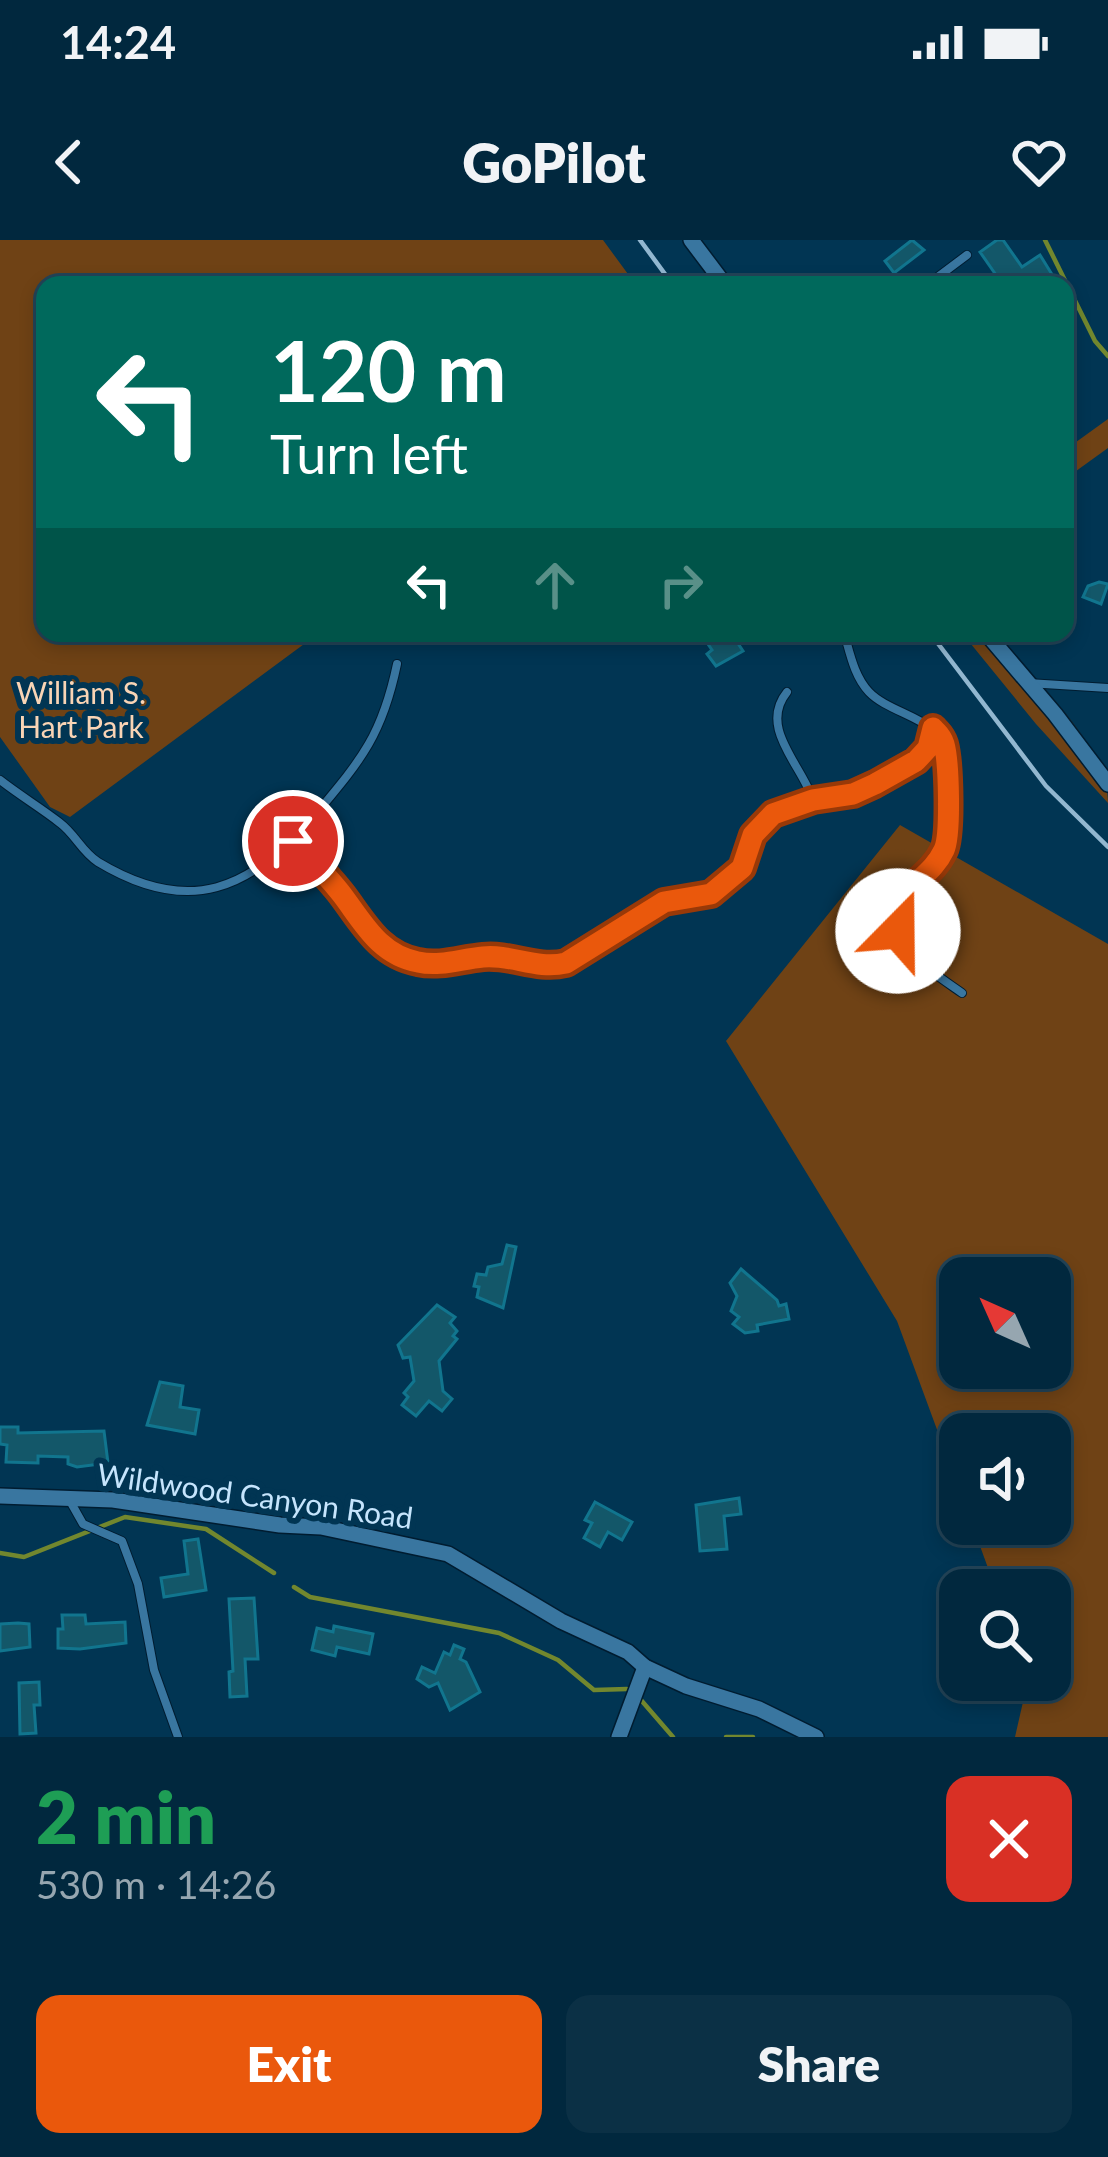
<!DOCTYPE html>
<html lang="en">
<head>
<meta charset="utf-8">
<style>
	body { margin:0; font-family:Lato,sans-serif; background:#0b3045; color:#f1f3f6; height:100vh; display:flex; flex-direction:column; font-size:45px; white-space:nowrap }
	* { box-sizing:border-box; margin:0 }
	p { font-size:39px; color:#96a6b0 }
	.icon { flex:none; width:66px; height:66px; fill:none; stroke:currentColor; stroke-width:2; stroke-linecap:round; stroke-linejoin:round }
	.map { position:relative; height:1497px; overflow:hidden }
	.side { display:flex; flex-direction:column; background:#01283e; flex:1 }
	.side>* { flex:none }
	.banner { position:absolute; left:36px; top:36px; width:1038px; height:366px; border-radius:24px; box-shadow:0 6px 18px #0003,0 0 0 3px #234458; background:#00695c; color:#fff; overflow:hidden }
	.needle { width:78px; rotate:315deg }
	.controls { position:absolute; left:939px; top:1017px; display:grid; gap:24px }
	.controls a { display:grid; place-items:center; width:132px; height:132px; border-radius:24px; background:#01283e; box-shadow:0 6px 18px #0003,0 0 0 3px #234458; font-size:60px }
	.pin { position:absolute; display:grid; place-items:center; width:102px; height:102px; color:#fff; margin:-51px; border:6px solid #fff; border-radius:50%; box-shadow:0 3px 12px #0007 }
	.me { position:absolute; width:132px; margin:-66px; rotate:22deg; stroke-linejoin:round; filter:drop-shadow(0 0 9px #0008) }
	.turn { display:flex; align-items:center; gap:42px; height:252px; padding:0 36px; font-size:54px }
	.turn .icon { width:156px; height:156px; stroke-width:2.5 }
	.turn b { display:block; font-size:84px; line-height:102px }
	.lanes { display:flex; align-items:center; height:114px; padding:0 36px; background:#0003; justify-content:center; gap:60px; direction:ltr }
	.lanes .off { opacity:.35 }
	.round { display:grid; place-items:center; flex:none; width:126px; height:126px; border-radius:24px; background:#0b3045 }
	.summary { display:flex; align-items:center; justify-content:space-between; height:204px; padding:0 36px }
	h1 { font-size:72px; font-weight:800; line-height:90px; color:#1e9e55 }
	.cta { display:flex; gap:24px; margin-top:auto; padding:24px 36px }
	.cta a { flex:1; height:138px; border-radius:24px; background:#ea580c; color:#fff; font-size:48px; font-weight:800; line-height:138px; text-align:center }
	.cta a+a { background:#0b3045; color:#f1f3f6 }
	.status { display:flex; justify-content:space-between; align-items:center; height:84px; padding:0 60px; background:#01283e; direction:ltr }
	.status svg { height:33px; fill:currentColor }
	header { display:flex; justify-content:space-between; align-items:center; height:156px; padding:0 36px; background:#01283e; font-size:54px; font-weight:800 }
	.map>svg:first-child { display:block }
	.green { fill:#6f4215; fill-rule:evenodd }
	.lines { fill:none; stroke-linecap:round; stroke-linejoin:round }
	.stream { stroke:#72872e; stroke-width:4.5 }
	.building { fill:#135769; stroke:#11758e; stroke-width:3 }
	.service-casing { stroke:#001c30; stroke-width:10 }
	.minor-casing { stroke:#001c30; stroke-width:18 }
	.service { stroke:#3976a0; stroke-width:8 }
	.minor { stroke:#3976a0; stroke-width:15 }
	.rail { stroke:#92b7d0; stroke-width:4.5 }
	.route-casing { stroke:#983908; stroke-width:30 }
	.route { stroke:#ea580c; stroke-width:21 }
	.labels { text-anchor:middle; stroke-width:12; stroke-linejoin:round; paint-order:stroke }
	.park-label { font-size:30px; fill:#f9d4b5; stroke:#013553 }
	.street-label { font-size:30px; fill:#c6e5fd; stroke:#013553 }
</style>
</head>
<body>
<div class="status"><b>14:24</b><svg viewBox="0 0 49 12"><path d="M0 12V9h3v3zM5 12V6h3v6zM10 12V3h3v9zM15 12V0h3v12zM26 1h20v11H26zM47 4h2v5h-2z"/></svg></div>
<header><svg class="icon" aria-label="back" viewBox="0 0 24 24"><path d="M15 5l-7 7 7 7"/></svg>GoPilot<svg class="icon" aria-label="heart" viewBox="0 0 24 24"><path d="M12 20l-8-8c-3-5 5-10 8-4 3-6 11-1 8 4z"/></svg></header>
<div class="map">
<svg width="1108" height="1497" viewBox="0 0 1108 1497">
	<rect width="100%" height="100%" fill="#013553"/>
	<!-- green -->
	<g class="green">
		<path d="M0 0H603L636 45H45V393H319L70 577 50 567 0 497Z"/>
		<path d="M1108 179V208L1065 239V210Z"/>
		<path d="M962 393H997C1031 440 1108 503 1108 563L1036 484Z"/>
		<path d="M900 585 1108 704V1497H1015L1028 1440H1050V1350H996L972 1284H1050V1194H960V1252L897 1081 726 801ZM960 1038H1050V1128H960Z"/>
	</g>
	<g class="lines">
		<!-- stream -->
		<g class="stream">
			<path d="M1045 0 1095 101 1108 116"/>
			<path d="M0 1313 24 1317 125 1277 206 1289 274 1333"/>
			<path d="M294 1347 310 1357 499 1393 558 1420 594 1450 627 1449"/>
			<path d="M641 1460 673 1497"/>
			<path d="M726 1497H753"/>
		</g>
	</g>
	<!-- building -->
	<g class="building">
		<path d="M912 0 924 10 894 33 885 21Z"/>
		<path d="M997 0H1003L1022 27 1040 15 1053 36 1040 45H1003L980 12Z"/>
		<path d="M1099 342 1108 344 1101 364 1083 357 1088 346Z"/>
		<path d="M723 393H731L743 411 716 426 707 414 712 410 708 404Z"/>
		<path d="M507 1005 516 1007 503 1068 477 1057 479 1047 474 1046 477 1034 486 1035 488 1027 502 1024Z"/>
		<path d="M741 1029 777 1060 779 1066 786 1064 789 1079 757 1085 758 1091 745 1093 733 1084 739 1077 731 1071 737 1056 730 1043Z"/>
		<path d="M437 1065 455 1077 450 1083 457 1091 453 1096 457 1099 439 1121 443 1151 452 1159 442 1171 429 1161 416 1176 402 1165 408 1157 404 1153 414 1141 410 1117 403 1118 398 1105Z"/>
		<path d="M160 1142 183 1146 180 1167 199 1170 195 1194 147 1185Z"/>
		<path d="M0 1187H18V1193L104 1191 108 1223 77 1227 68 1224V1217L38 1216V1223L6 1222 7 1205 0 1204Z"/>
		<path d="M739 1258 741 1274 724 1276 727 1309 700 1311 696 1265Z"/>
		<path d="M595 1262 632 1282 622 1300 608 1292 600 1307 584 1298 592 1283 585 1280Z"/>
		<path d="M198 1299 206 1350 164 1357 161 1338 188 1334 184 1301Z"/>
		<path d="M254 1358 258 1419H245L247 1456 230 1457 229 1432 233 1431 229 1359Z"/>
		<path d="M62 1375H85L86 1384 125 1382 126 1403 80 1409 58 1408V1389H63Z"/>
		<path d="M18 1383 29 1384 30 1407 0 1411V1384Z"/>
		<path d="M334 1386 373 1394 369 1414 337 1407 335 1416 312 1410 317 1388 333 1392Z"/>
		<path d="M454 1405 464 1409 460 1419 466 1422 480 1452 450 1470 438 1443 429 1447 417 1439 422 1427 435 1433 444 1412 450 1415Z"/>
		<path d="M39 1442 40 1465H34L36 1493 20 1494 19 1443Z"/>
	</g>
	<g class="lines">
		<!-- service casing -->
		<g class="service-casing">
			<g id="service">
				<path d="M807 45 838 39 864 45"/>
				<path d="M927 45 967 15"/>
				<path d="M844 393C850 413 854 436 869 452 891 475 941 478 945 512 947 535 952 594 942 613 933 629 913 637 905 653 880 701 928 729 962 753"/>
				<path d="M1028 443 1108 448"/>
				<path d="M787 452C758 488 802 525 813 560"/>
				<path d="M0 540C19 555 41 568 60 583 75 594 82 612 98 622 189 677 251 650 315 575 361 520 382 496 397 424"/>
				<path d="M293 600C310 619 328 636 343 656 364 684 380 715 418 722 440 727 461 719 483 717 512 714 536 730 566 723L664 662 711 654 742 628 753 595 773 575 813 560 853 554 875 544 916 521 928 508 933 488"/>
				<path d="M70 1261 83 1284 122 1301 138 1344 154 1430 178 1497"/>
			</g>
		</g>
		<!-- minor casing -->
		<g class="minor-casing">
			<g id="minor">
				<path d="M691 0 725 45"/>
				<path d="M986 393 1055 474 1108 544"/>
				<path d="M0 1256 113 1260 280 1285 321 1287 448 1314 561 1381 628 1412 645 1427 686 1446 759 1469 816 1497"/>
				<path d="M619 1497 645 1427"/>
			</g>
		</g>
		<!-- service -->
		<use href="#service" class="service"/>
		<!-- minor -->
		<use href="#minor" class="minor"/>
		<!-- rail -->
		<g class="rail">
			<path d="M640 0 673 45"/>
			<path d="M930 393 1046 546 1108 607"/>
		</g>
	</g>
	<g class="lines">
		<!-- route casing -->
		<g class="route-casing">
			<path id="route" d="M293 601C310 619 328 636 343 656 364 684 380 715 418 722 440 727 461 719 483 717 512 714 536 730 566 723L664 662 711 654 742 628 753 595 773 574 813 560 853 554 875 544 916 521 928 508 933 488C939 495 941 495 944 504 949 522 951 595 944 610 928 644 893 645 898 691"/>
		</g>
		<!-- route -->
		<use href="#route" class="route"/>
	</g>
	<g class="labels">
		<!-- park labels -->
		<g class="park-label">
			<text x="81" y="464">William S.<tspan x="81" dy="34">Hart Park</tspan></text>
		</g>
		<!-- street labels -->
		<g class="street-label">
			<text transform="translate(255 1257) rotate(8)" y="10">Wildwood Canyon Road</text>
		</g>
	</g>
</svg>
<div class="controls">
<a><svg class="needle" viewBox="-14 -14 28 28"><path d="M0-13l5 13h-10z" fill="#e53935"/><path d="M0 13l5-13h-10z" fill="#96a6b0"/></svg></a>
<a><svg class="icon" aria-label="sound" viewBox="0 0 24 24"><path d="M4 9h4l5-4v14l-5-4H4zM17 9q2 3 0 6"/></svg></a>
<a><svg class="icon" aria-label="search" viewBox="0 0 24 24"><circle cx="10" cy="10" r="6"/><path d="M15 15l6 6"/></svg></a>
</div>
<div class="pin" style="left:293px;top:601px;background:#d93025"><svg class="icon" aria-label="arrive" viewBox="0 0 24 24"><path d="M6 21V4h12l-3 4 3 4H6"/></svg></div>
<svg class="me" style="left:898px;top:691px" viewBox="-20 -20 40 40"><circle r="19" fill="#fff"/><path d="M0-13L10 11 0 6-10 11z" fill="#ea580c"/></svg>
<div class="banner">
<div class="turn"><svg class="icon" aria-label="left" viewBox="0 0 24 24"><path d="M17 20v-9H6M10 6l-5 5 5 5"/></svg><div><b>120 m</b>Turn left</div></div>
<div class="lanes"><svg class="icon" aria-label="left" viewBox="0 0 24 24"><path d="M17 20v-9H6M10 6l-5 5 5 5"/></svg><svg class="icon off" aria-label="ahead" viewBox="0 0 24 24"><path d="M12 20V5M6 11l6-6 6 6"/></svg><svg class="icon off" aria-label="right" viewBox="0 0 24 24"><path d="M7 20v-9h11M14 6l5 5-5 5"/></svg></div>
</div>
</div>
<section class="side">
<div class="summary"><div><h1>2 min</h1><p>530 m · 14:26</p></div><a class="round" style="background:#d93025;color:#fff"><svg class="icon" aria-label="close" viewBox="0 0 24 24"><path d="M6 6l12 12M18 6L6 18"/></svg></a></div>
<div class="cta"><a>Exit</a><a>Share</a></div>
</section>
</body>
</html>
